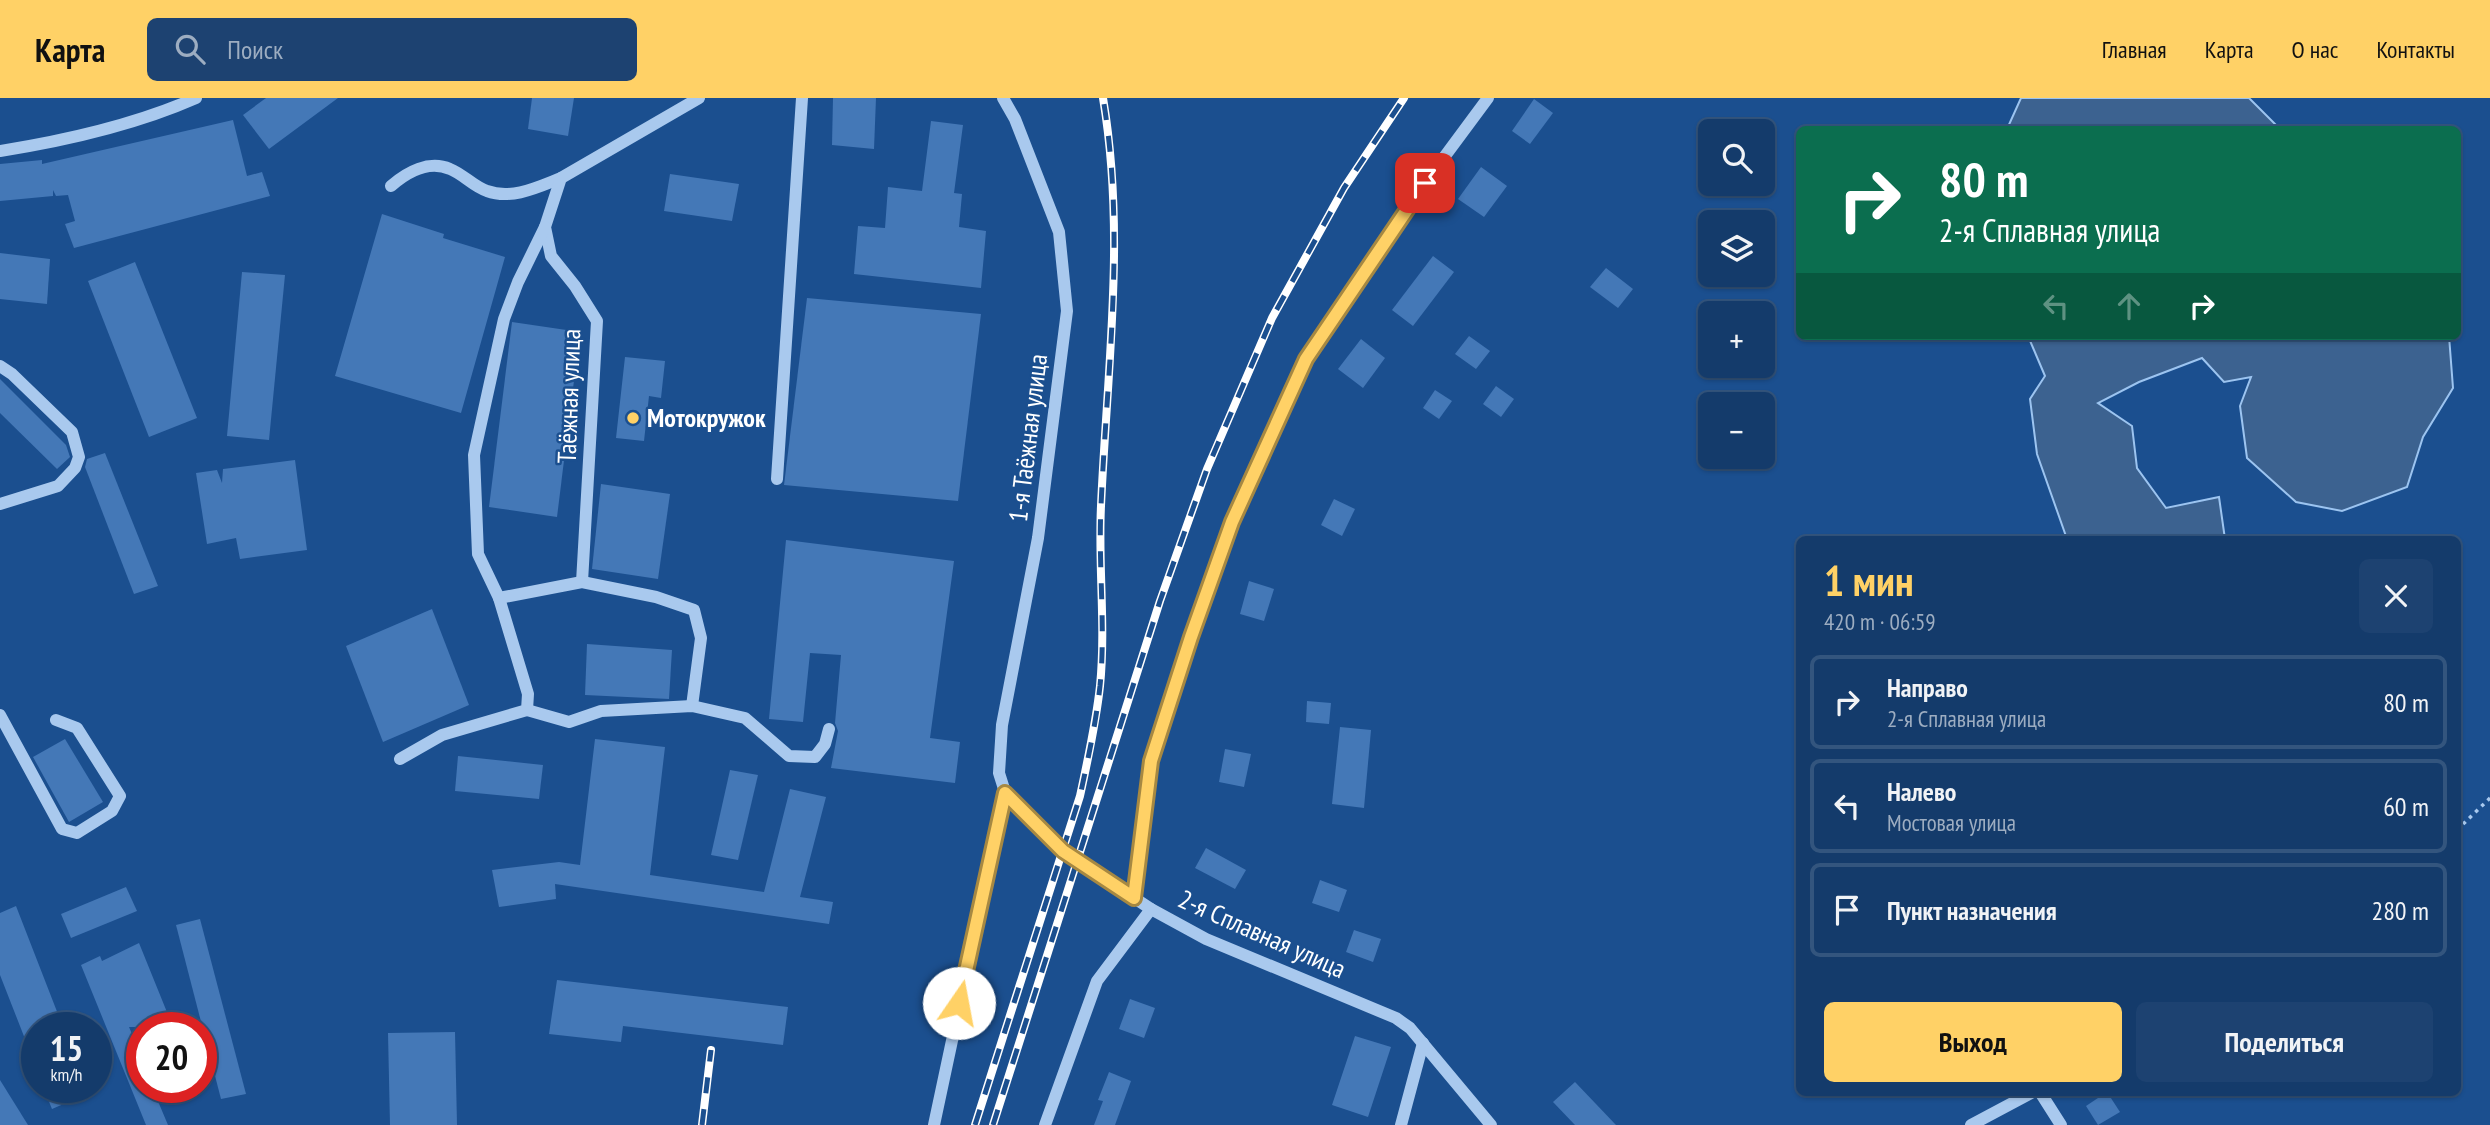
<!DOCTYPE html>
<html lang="ru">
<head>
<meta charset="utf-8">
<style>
	body { margin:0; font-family:"PT Sans Narrow",sans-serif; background:#1d4271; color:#f1f3f6; height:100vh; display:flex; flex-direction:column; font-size:26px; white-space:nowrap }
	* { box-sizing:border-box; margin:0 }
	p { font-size:23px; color:#9dadc1 }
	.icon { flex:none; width:38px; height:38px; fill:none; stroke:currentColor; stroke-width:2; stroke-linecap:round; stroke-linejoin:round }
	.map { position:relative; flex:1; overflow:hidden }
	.sheet { position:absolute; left:1796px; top:438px; width:665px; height:560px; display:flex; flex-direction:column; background:#143b6b; border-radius:10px; box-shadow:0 2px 5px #0004,0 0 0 2px #33557e }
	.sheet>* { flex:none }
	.banner { position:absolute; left:1796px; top:28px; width:665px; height:214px; border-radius:10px; box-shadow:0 2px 5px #0004,0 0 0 2px #33557e; background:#0b6e4f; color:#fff; overflow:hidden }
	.buttons { position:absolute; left:1698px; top:21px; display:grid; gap:14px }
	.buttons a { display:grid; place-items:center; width:77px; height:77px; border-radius:10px; background:#143b6b; box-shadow:0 2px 5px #0004,0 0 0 2px #33557e; font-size:35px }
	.speed { position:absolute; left:21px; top:914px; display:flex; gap:14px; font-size:35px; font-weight:700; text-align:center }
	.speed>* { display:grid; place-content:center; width:91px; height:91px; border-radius:50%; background:#143b6b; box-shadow:0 2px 5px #0004,0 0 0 2px #33557e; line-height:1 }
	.speed small { font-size:18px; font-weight:400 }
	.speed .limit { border:10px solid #d22; background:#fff; color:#111 }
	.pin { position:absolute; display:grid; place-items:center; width:60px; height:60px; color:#fff; margin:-30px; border-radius:14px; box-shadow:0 4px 10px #0006 }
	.me { position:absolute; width:77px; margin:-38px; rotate:12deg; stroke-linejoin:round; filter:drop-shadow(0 0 5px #0008) }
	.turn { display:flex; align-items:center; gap:24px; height:147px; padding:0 28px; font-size:32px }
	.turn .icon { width:91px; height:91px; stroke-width:2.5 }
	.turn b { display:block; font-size:49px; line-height:60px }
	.lanes { display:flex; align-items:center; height:66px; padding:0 28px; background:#0003; justify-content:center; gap:35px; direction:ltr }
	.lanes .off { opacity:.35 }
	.round { display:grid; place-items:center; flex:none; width:74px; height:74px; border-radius:10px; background:#1d4271 }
	.head { display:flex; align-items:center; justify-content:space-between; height:119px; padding:0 28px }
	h1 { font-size:42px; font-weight:600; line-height:52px; color:#ffd166 }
	.primary-button { display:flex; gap:14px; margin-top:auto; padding:14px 28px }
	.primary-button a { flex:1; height:80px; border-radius:10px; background:#ffd166; color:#111; font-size:28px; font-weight:600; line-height:80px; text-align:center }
	.primary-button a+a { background:#1d4271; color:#f1f3f6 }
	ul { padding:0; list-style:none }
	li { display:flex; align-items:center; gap:21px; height:94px; margin:0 14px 10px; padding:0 14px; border:4px solid #33557e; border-radius:10px }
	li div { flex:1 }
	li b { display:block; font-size:26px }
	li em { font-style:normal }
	header { display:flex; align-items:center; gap:42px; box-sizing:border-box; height:98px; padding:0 35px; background:#ffd166; color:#111 }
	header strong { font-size:33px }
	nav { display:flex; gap:38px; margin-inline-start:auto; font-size:24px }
	.search { width:490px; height:63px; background:#1d4271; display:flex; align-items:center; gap:18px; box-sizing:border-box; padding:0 24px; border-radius:10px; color:#9dadc1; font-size:26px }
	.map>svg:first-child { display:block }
	.water { fill:#3c6290; stroke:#9cc4f0; stroke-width:2 }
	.building { fill:#4478b7 }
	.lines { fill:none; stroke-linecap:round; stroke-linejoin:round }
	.path { stroke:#a9c9ee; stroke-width:3.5; stroke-dasharray:3.5 5; stroke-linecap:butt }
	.minor { stroke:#a9c9ee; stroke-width:12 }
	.rail-casing { stroke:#fff; stroke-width:8 }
	.rail { stroke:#1b4f8f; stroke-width:5; stroke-dasharray:16; stroke-linecap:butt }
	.route-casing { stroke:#a68842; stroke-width:18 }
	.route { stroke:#ffd166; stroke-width:12 }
	.poi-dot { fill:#ffd166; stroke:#1b4f8f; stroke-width:2.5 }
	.labels { text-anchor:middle; stroke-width:5; stroke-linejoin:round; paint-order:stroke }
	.street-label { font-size:26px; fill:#fff; stroke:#1b4f8f }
	.poi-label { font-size:26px; font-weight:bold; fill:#fff; stroke:#1b4f8f; text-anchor:start }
</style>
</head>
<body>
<header>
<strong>Карта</strong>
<div class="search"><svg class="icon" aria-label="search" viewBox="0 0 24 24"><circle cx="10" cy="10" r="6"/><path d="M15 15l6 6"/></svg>Поиск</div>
<nav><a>Главная</a><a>Карта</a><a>О нас</a><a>Контакты</a></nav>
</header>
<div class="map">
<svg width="2490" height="1027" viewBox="0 0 2490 1027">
	<rect width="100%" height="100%" fill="#1b4f8f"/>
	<!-- water -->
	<g class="water">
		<path d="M2021 0H2249L2280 31H2007Z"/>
		<path d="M2028 238H2449L2453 290 2423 339 2407 389 2342 413 2296 404 2247 360 2240 308 2251 279 2224 284 2202 260 2139 284 2098 305 2132 328 2137 370 2166 410 2219 399 2225 441H2067L2037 356 2030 301 2045 278Z"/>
	</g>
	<!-- building -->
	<g class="building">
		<path d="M266 0H338L269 51 243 17Z"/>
		<path d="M532 0H574L568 38 528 31Z"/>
		<path d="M833 0H876L874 51 832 47Z"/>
		<path d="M1534 1 1553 15 1530 46 1512 33Z"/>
		<path d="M233 22 247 78 262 74 270 98 74 150 65 126 75 123 68 97 56 98 53 92V98L0 103V66L42 62V66Z"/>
		<path d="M931 23 963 27 954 95 962 96 959 129 986 133 981 190 854 176 858 128 885 130 888 89 922 93Z"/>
		<path d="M1481 69 1507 88 1484 119 1458 101Z"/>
		<path d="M670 76 739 86 732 123 664 113Z"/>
		<path d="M382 116 444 136 443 140 505 159 461 315 335 278Z"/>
		<path d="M0 155 50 161 47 206 0 201Z"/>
		<path d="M1433 158 1454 174 1413 228 1392 212Z"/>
		<path d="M135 164 197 320 149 339 88 183Z"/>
		<path d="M1606 170 1633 191 1618 210 1590 189Z"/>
		<path d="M242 174 285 177 269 342 227 338Z"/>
		<path d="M807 200 981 216 958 403 784 387Z"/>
		<path d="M512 224 580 234 557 419 489 409Z"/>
		<path d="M1469 238 1490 253 1476 271 1455 256Z"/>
		<path d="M1361 241 1385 260 1363 290 1338 271Z"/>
		<path d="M625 259 665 263 661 300 649 298 644 343 616 340Z"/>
		<path d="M0 281 66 347 70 359 57 371 0 315Z"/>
		<path d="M1496 288 1514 301 1501 319 1483 306Z"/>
		<path d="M1435 292 1452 303 1439 321 1423 310Z"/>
		<path d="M105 355 158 488 134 496 85 369 87 361Z"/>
		<path d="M295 362 307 452 240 461 236 440 207 446 196 375 217 372 222 385 223 371Z"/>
		<path d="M601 386 670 396 658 481 592 471Z"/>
		<path d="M1334 401 1355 411 1342 438 1321 427Z"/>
		<path d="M786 442 954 463 930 640 960 644 955 685 831 670 838 633 835 625 841 557 810 555 803 624 769 621Z"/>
		<path d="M1249 483 1274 491 1264 523 1240 516Z"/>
		<path d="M432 511 469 607 383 644 346 548Z"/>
		<path d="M587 546 672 552 669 601 585 597Z"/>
		<path d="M1307 603 1331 605 1329 626 1306 624Z"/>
		<path d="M1340 629 1371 632 1364 710 1332 706Z"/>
		<path d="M65 641 103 704 69 724 33 659Z"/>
		<path d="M595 641 665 649 650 777 764 794 790 691 826 699 800 799 833 804 829 826 555 786 556 801 499 809 492 772 559 764 580 767Z"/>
		<path d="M1225 651 1251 656 1244 689 1219 684Z"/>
		<path d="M458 658 543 667 539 701 455 693Z"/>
		<path d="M730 672 758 677 738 762 711 757Z"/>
		<path d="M1206 750 1246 772 1235 791 1195 770Z"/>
		<path d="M1320 782 1347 792 1339 814 1312 805Z"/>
		<path d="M126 789 137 813 71 840 61 816Z"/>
		<path d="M16 808 63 929H37L36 969 0 877V815Z"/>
		<path d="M200 821 246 996 221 1001 176 827Z"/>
		<path d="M1354 832 1381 841 1373 864 1346 854Z"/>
		<path d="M139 845 173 929H129L142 959V989H152L168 1027H146L81 867 100 858 102 863Z"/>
		<path d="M557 882 788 909 783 947 623 928 621 944 549 936Z"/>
		<path d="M1130 901 1155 910 1144 940 1119 931Z"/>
		<path d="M455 934 457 1027H390L388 935Z"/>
		<path d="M1355 938 1391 949 1368 1019 1332 1007Z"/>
		<path d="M1109 974 1131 983 1115 1027H1094L1103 1003 1098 1002Z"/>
		<path d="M0 982 28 1027H0Z"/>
		<path d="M1575 984 1616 1027H1575L1553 1004Z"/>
		<path d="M43 989H103L52 1011Z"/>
		<path d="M2107 994 2120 1014 2098 1027 2086 1008Z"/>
	</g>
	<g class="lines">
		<!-- path -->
		<path class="path" d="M2457 732 2490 700"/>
		<!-- minor -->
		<g class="minor">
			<path d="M1003 0 1015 21 1059 134 1067 213 1038 440 1002 627 999 675 1005 694 1063 753 1151 811 1206 841 1396 920 1410 930 1491 1027"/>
			<path d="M0 53C63 43 137 26 196 0"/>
			<path d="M391 88C407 74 429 62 450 71 463 76 474 89 487 93 512 102 538 89 561 80"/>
			<path d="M0 268 12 276 72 334 79 359 75 370 58 388 0 406"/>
			<path d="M777 381 802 0"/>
			<path d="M582 484 597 223 575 188 551 158 545 129 561 80 699 0"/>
			<path d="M499 500 582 484 656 499 694 512 701 540 692 608"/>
			<path d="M527 612 569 624 601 613 692 608 745 620 789 658 815 659 825 646 829 631"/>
			<path d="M0 617 62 731 77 735 112 713 120 698 77 630 56 622"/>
			<path d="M400 661 442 637 527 612 528 596 499 500 478 456 474 357 504 221 518 184 545 129"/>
			<path d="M1134 800 1151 663 1191 539 1232 424 1306 261 1425 85 1488 0"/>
			<path d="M2040 994 2061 1027"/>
			<path d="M934 1027 1005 694"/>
			<path d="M1045 1027 1097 883 1151 811"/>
			<path d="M1401 1027 1423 945"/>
			<path d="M1971 1027 2033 994"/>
		</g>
		<!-- rail casing -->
		<g class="rail-casing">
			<g id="rail">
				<path d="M702 1027 711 952"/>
				<path d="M975 1027 1080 698C1088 661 1096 625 1100 588 1106 528 1098 468 1101 408 1107 272 1126 136 1103 0"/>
				<path d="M993 1027 1160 503 1207 371 1272 220 1344 90 1404 0"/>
			</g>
		</g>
		<!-- rail -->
		<use href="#rail" class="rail"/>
	</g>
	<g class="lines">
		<!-- route casing -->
		<g class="route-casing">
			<path id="route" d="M959 905 1005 695 1063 753 1134 800 1151 663 1191 539 1232 424 1306 261 1425 85"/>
		</g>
		<!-- route -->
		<use href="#route" class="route"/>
	</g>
	<!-- markers -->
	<circle class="poi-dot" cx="633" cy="320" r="7"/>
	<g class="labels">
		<!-- street labels -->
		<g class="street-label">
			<text transform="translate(569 298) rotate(-88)" y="9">Таёжная улица</text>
			<text transform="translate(1028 340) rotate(-83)" y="9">1-я Таёжная улица</text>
			<text transform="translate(1262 836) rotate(24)" y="9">2-я Сплавная улица</text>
		</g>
		<!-- poi labels -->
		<g class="poi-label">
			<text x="647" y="329">Мотокружок</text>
		</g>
	</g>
</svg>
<div class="buttons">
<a><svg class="icon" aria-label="search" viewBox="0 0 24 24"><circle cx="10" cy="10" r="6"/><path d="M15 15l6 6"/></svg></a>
<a><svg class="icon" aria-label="layers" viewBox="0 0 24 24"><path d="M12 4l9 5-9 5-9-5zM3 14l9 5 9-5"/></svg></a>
<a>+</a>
<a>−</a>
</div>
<div class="speed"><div>15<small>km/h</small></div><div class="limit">20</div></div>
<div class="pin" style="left:1425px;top:85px;background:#d93025"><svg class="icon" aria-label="arrive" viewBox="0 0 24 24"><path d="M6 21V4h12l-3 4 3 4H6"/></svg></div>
<svg class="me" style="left:959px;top:905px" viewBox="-20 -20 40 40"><circle r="19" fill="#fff"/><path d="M0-13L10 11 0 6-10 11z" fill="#ffd166"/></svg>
<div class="banner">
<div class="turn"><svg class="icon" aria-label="right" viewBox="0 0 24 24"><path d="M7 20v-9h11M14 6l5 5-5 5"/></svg><div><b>80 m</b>2-я Сплавная улица</div></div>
<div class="lanes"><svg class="icon off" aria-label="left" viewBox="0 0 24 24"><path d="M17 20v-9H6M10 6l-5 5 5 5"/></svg><svg class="icon off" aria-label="ahead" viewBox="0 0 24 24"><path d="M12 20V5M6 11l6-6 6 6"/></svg><svg class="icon" aria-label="right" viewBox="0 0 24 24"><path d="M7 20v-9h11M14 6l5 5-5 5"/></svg></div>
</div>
<section class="sheet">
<div class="head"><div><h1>1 мин</h1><p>420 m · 06:59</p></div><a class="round"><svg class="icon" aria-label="close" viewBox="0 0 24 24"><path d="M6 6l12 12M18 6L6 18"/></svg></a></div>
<ul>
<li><svg class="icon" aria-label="right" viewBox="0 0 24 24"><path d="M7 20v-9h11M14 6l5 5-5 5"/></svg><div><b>Направо</b><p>2-я Сплавная улица</p></div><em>80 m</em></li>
<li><svg class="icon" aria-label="left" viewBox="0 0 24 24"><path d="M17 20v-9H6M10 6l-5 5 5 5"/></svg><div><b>Налево</b><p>Мостовая улица</p></div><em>60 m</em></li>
<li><svg class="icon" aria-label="arrive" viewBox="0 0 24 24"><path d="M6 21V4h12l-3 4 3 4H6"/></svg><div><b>Пункт назначения</b></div><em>280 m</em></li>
</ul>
<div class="primary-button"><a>Выход</a><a>Поделиться</a></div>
</section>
</div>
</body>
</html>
